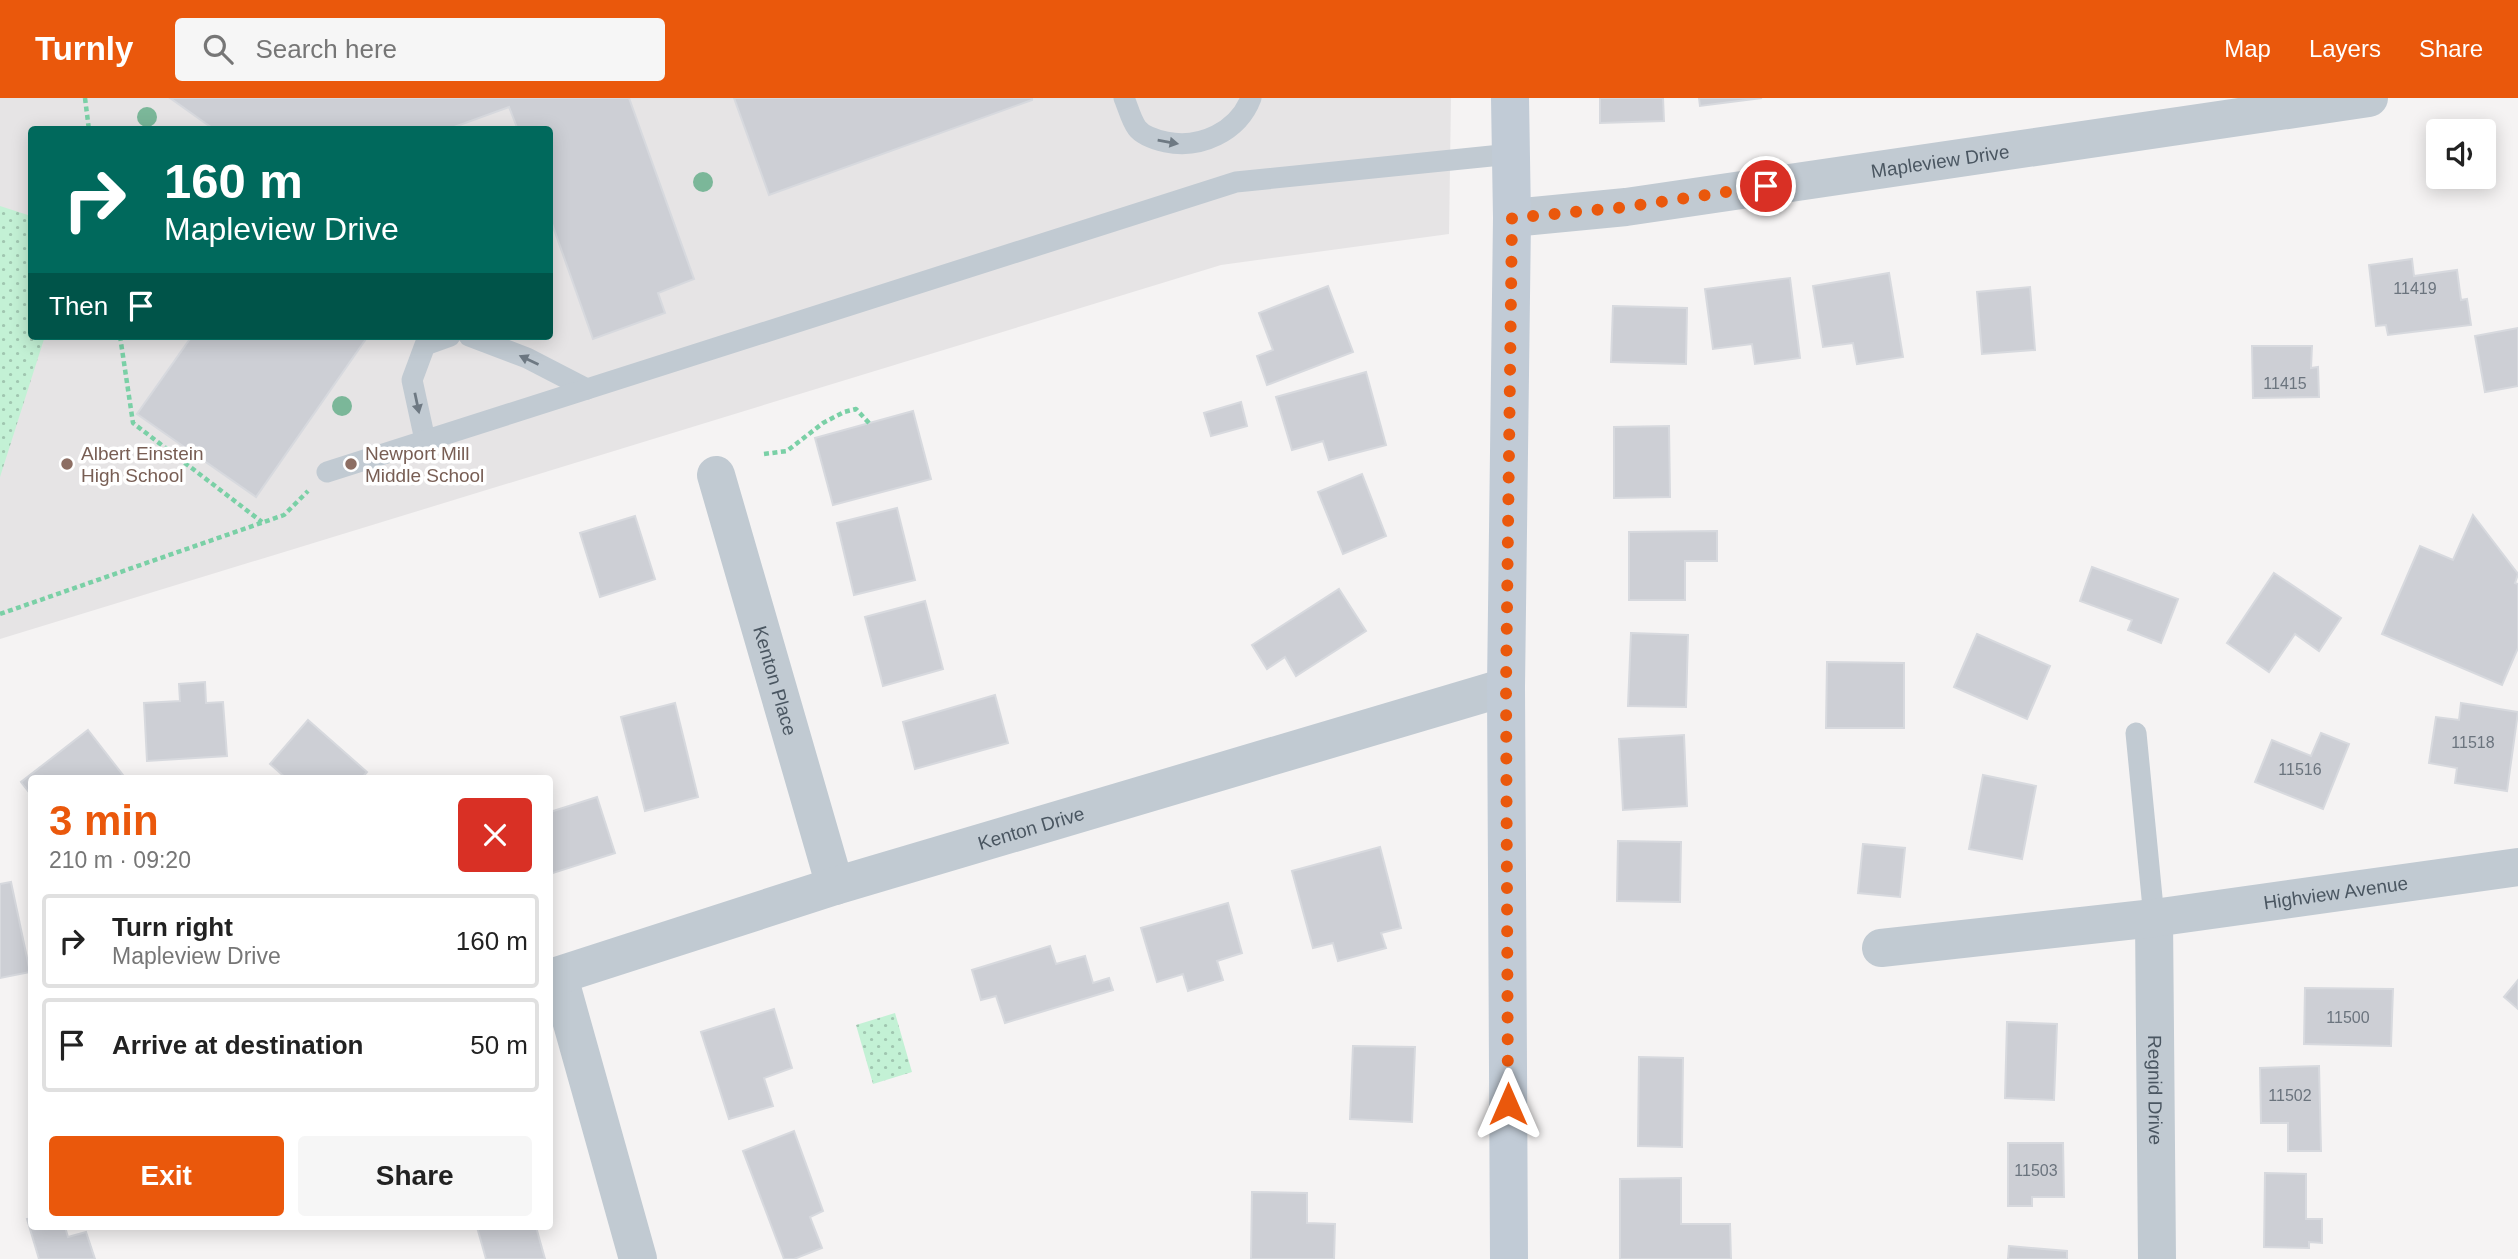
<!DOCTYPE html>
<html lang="en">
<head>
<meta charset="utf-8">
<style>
	body { margin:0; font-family:Arial,sans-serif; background:#f6f6f6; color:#222; height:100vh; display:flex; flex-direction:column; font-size:26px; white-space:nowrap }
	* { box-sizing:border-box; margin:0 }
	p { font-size:23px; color:#767676 }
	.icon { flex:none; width:38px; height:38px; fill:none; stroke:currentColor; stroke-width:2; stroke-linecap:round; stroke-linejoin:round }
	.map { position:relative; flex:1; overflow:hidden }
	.panel { position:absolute; left:28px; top:677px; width:525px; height:455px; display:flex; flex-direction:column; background:#fff; border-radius:7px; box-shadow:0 4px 18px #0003 }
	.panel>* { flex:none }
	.guide { position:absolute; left:28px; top:28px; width:525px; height:214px; border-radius:7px; box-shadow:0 4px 18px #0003; background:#00695c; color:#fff; overflow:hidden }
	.buttons { position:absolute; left:2426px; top:21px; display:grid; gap:14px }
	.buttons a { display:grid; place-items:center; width:70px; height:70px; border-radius:7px; background:#fff; box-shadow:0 4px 18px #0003; font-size:35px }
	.pin { position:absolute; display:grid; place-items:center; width:60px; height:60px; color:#fff; margin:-30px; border:4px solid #fff; border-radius:50%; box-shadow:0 2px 7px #0007 }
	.me { position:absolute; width:77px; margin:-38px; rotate:0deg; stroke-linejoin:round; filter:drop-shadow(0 0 5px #0008) }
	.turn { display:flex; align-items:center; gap:24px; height:147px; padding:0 21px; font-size:32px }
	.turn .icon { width:91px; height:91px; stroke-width:2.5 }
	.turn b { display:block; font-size:49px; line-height:60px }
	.then { display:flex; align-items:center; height:66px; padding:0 21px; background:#0003; gap:14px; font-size:26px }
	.round { display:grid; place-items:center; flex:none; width:74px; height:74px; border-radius:7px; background:#f6f6f6 }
	.head { display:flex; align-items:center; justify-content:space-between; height:119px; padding:0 21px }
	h1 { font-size:42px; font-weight:700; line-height:52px; color:#ea580c }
	.button { display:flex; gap:14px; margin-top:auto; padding:14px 21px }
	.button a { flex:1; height:80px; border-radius:7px; background:#ea580c; color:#fff; font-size:28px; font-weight:700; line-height:80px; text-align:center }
	.button a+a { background:#f6f6f6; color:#222 }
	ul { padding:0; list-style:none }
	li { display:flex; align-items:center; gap:21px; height:94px; margin:0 14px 10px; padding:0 7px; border:4px solid #e0e0e0; border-radius:7px }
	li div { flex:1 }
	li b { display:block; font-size:26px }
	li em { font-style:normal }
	header { display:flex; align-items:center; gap:42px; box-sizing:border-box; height:98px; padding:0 35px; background:#ea580c; color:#fff }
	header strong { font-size:33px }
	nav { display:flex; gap:38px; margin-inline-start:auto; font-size:24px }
	.search { width:490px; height:63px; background:#f6f6f6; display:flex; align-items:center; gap:18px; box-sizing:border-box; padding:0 24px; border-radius:7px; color:#767676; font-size:26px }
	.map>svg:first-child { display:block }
	.education { fill:#e6e4e5; fill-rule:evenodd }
	.park { fill:url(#park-dots) }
	.building { fill:#cdcfd5; stroke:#d7d9de; stroke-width:2 }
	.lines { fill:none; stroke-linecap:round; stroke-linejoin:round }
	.path { stroke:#7ad0a6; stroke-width:4.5; stroke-dasharray:5 3.5; stroke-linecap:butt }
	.lane { stroke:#c1cad2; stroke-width:21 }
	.street { stroke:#c1cad2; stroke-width:38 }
	.secondary { stroke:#c1cbd6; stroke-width:38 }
	.tree { fill:#7bb799 }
	.oneway { fill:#6e7983 }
	.route { stroke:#ea580c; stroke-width:12; stroke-dasharray:0 21.6 }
	.education-dot { fill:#8d6e63; stroke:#fff; stroke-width:2.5 }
	.labels { text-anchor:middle; stroke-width:7; stroke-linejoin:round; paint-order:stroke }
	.number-label { font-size:16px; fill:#6b747e }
	.street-label { font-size:19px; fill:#4a5661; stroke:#fff }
	.education-label { font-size:19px; fill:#785e54; stroke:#fff; text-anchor:start }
</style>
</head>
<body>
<header>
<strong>Turnly</strong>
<div class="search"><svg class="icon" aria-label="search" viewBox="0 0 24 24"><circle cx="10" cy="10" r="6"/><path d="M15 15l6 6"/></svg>Search here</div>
<nav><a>Map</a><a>Layers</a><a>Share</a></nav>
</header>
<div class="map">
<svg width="2518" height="1161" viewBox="0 0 2518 1161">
	<defs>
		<pattern id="park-dots" width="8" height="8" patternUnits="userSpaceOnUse" patternTransform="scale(1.75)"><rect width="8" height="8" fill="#c3f1d5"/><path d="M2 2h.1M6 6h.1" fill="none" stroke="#a0c6b0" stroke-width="1.8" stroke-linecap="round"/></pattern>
	</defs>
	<rect width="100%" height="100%" fill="#f5f3f3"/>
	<!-- education -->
	<path class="education" d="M0 0H1451L1449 136 1221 167 0 541ZM32 32H550V238H32Z"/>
	<!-- park -->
	<g class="park">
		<path d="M0 108 31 118 32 238H45L0 379Z"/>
		<path d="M895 915 912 974 873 986 856 927Z"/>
	</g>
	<!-- building -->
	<g class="building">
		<path d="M170 0H629L694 181 658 195 665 215 593 241 550 120V32H518L509 9 446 32H215Z"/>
		<path d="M734 0H1032V2L769 97Z"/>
		<path d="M1600 0H1663L1664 23 1600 25Z"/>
		<path d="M1699 0H1762L1700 8Z"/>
		<path d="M2412 161 2414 178 2457 172 2461 202 2467 201 2471 227 2388 237 2386 227 2376 228 2369 167Z"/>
		<path d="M1889 175 1903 259 1857 266 1853 245 1823 249 1813 188Z"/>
		<path d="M1790 180 1800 260 1755 266 1752 246 1713 251 1705 191Z"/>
		<path d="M1328 188 1353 254 1267 287 1257 258 1273 252 1259 215Z"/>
		<path d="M2030 189 2035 252 1982 256 1977 194Z"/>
		<path d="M1613 208 1687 210 1686 266 1611 264Z"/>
		<path d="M2518 230V288L2485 294 2475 238Z"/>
		<path d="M192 238H368L256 399 137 316Z"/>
		<path d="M2252 248H2312L2311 270 2318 269 2319 299 2253 300Z"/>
		<path d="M1366 274 1386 347 1329 362 1323 343 1292 352 1276 299Z"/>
		<path d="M1241 304 1247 328 1211 338 1204 315Z"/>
		<path d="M913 313 931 381 833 407 815 340Z"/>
		<path d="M1669 328 1670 399 1614 400V329Z"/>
		<path d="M1362 376 1386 438 1343 456 1318 394Z"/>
		<path d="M897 410 915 482 854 497 837 425Z"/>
		<path d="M2473 417 2518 476 2515 485 2518 486V550L2502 587 2382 536 2420 448 2453 462Z"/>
		<path d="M635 418 655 481 600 499 580 435Z"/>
		<path d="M1717 433V463H1685V502H1629V434Z"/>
		<path d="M2092 469 2178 501 2161 545 2128 532 2132 522 2080 503Z"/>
		<path d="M2274 475 2341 520 2319 553 2295 536 2269 574 2227 545Z"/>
		<path d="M1339 491 1366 533 1296 578 1285 559 1267 571 1252 547Z"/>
		<path d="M925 503 943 571 883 588 865 519Z"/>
		<path d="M1631 535 1688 537 1686 609 1628 608Z"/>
		<path d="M1977 536 2050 568 2027 621 1954 589Z"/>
		<path d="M1827 564 1904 565V630H1826Z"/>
		<path d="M205 584 206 605 223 604 227 658 147 663 144 605 180 603 179 586Z"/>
		<path d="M995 597 1008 645 915 671 903 624Z"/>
		<path d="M675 605 698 699 645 713 621 619Z"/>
		<path d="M2461 605 2518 614 2507 693 2455 685 2457 670 2429 665 2436 619 2459 622Z"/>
		<path d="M308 622 367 674 361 681H287L270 666Z"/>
		<path d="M88 632 126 681H32V698L21 684Z"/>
		<path d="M2321 635 2349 646 2323 711 2255 684 2272 642 2311 658Z"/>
		<path d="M1684 637 1687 708 1623 712 1619 641Z"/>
		<path d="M1983 677 2036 688 2022 761 1969 751Z"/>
		<path d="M597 699 615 755 550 776V714Z"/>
		<path d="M1618 743 1681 744 1680 804 1617 803Z"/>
		<path d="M1863 746 1905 750 1900 799 1858 795Z"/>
		<path d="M1380 749 1401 830 1381 835 1386 850 1338 863 1333 845 1313 850 1292 773Z"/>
		<path d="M11 784 30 874 0 880V786Z"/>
		<path d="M1228 805 1242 855 1217 863 1223 882 1188 893 1183 876 1157 884 1141 830Z"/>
		<path d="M1050 848 1056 866 1085 858 1093 885 1109 880 1113 892 1005 925 996 898 981 902 972 872Z"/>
		<path d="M2518 882V911L2504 899Z"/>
		<path d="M2305 890 2393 891 2391 948 2304 946Z"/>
		<path d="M774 911 792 970 764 980 773 1008 729 1021 701 934Z"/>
		<path d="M2007 924 2057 926 2054 1002 2005 1000Z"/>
		<path d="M1353 948 1415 949 1412 1024 1350 1021Z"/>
		<path d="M1639 959 1683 960 1682 1049 1638 1048Z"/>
		<path d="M2319 968 2321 1053H2288V1025H2261L2260 970Z"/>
		<path d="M794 1033 823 1113 810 1119 822 1150 794 1161H784L743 1053Z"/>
		<path d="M2008 1045H2063L2064 1099H2032V1108H2008Z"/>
		<path d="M2265 1075 2306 1076V1121H2322V1145L2309 1144V1150L2264 1149Z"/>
		<path d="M1681 1080V1126H1730L1731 1161H1620V1081Z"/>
		<path d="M1252 1094 1307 1095V1125L1335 1126 1334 1161H1251Z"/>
		<path d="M32 1120V1129H65L68 1139 86 1134 95 1161H39L27 1121Z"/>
		<path d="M477 1129H536L545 1161H486Z"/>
		<path d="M2009 1148 2067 1153V1161H2008Z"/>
	</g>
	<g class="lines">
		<!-- path -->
		<g class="path">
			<path d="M85 0 89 32"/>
			<path d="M120 238 133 325 262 424"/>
			<path d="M764 356 787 353 823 325 844 314 856 311 869 325"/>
			<path d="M0 516 284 417 308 393"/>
		</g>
		<!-- lane -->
		<g class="lane">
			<path d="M1124 0C1128 9 1131 22 1137 30 1143 38 1157 42 1166 44 1200 51 1238 34 1251 0"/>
			<path d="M469 238 527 260 587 291"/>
			<path d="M425 342 412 282 425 247 450 238"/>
			<path d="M327 374 1236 84 1511 56"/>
			<path d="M2136 635 2154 820"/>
		</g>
		<!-- street -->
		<g class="street">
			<path id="s1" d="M1512 120 1626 109 2369 0"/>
			<path id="s2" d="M716 377 835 788"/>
			<path id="s3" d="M2154 820 2157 1161"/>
			<path id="s4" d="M1881 850 2154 820 2518 769"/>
			<path d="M559 879 638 1161"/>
			<path id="s5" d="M550 880 835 788 1506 589"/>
		</g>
		<!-- secondary -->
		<path class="secondary" d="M1509 1161 1506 589 1512 120 1510 0"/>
	</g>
	<!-- trees -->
	<g class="tree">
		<circle cx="147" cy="19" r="10"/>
		<circle cx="703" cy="84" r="10"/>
		<circle cx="342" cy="308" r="10"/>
	</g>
	<!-- one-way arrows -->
	<defs><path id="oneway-solid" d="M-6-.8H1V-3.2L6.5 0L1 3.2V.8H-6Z" transform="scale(1.75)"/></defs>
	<g class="oneway">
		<use href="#oneway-solid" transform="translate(1168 44) rotate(10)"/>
		<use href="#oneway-solid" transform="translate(529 262) rotate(-155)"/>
		<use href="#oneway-solid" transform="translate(417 305) rotate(78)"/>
	</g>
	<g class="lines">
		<!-- route -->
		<path class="route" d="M1508 1006 1506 589 1512 120 1626 109 1766 88"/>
	</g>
	<!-- markers -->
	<g class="education-dot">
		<circle cx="67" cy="366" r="7"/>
		<circle cx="351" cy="366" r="7"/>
	</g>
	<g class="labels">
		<!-- number labels -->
		<g class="number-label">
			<text x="2415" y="196">11419</text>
			<text x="2285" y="291">11415</text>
			<text x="2473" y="650">11518</text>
			<text x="2300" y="677">11516</text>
			<text x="2348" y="925">11500</text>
			<text x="2290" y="1003">11502</text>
			<text x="2036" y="1078">11503</text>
		</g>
		<!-- street labels -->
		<g class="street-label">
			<text dy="7" stroke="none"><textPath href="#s1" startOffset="432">Mapleview Drive</textPath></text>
			<text dy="7" stroke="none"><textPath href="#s2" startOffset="214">Kenton Place</textPath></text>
			<text dy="7" stroke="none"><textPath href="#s5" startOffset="504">Kenton Drive</textPath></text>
			<text dy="7" stroke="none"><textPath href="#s4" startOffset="458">Highview Avenue</textPath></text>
			<text dy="7" stroke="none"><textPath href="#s3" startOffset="172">Regnid Drive</textPath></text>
		</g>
		<!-- education labels -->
		<g class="education-label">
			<text x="81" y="362">Albert Einstein<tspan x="81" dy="22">High School</tspan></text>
			<text x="365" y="362">Newport Mill<tspan x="365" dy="22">Middle School</tspan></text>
		</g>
	</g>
</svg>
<div class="buttons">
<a><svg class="icon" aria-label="sound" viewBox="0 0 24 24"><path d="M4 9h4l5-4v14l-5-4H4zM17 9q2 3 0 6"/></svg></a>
</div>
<div class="pin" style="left:1766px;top:88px;background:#d93025"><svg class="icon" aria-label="arrive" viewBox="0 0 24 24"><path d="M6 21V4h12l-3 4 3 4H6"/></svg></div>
<svg class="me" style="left:1508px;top:1006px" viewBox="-20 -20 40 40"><path d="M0-17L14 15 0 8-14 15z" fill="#ea580c" stroke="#fff" stroke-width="4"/></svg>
<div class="guide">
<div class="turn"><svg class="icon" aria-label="right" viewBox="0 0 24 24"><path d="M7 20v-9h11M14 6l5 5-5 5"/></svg><div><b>160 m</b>Mapleview Drive</div></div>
<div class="then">Then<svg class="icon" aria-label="arrive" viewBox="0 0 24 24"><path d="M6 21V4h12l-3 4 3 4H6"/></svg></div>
</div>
<section class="panel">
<div class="head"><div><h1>3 min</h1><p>210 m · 09:20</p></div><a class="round" style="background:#d93025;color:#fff"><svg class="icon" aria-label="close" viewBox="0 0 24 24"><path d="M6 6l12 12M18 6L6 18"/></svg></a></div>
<ul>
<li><svg class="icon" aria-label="right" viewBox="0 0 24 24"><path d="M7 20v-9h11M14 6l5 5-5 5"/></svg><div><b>Turn right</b><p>Mapleview Drive</p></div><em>160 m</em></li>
<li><svg class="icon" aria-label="arrive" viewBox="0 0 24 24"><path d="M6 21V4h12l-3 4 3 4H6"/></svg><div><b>Arrive at destination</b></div><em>50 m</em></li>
</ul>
<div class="button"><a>Exit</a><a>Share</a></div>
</section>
</div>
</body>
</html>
